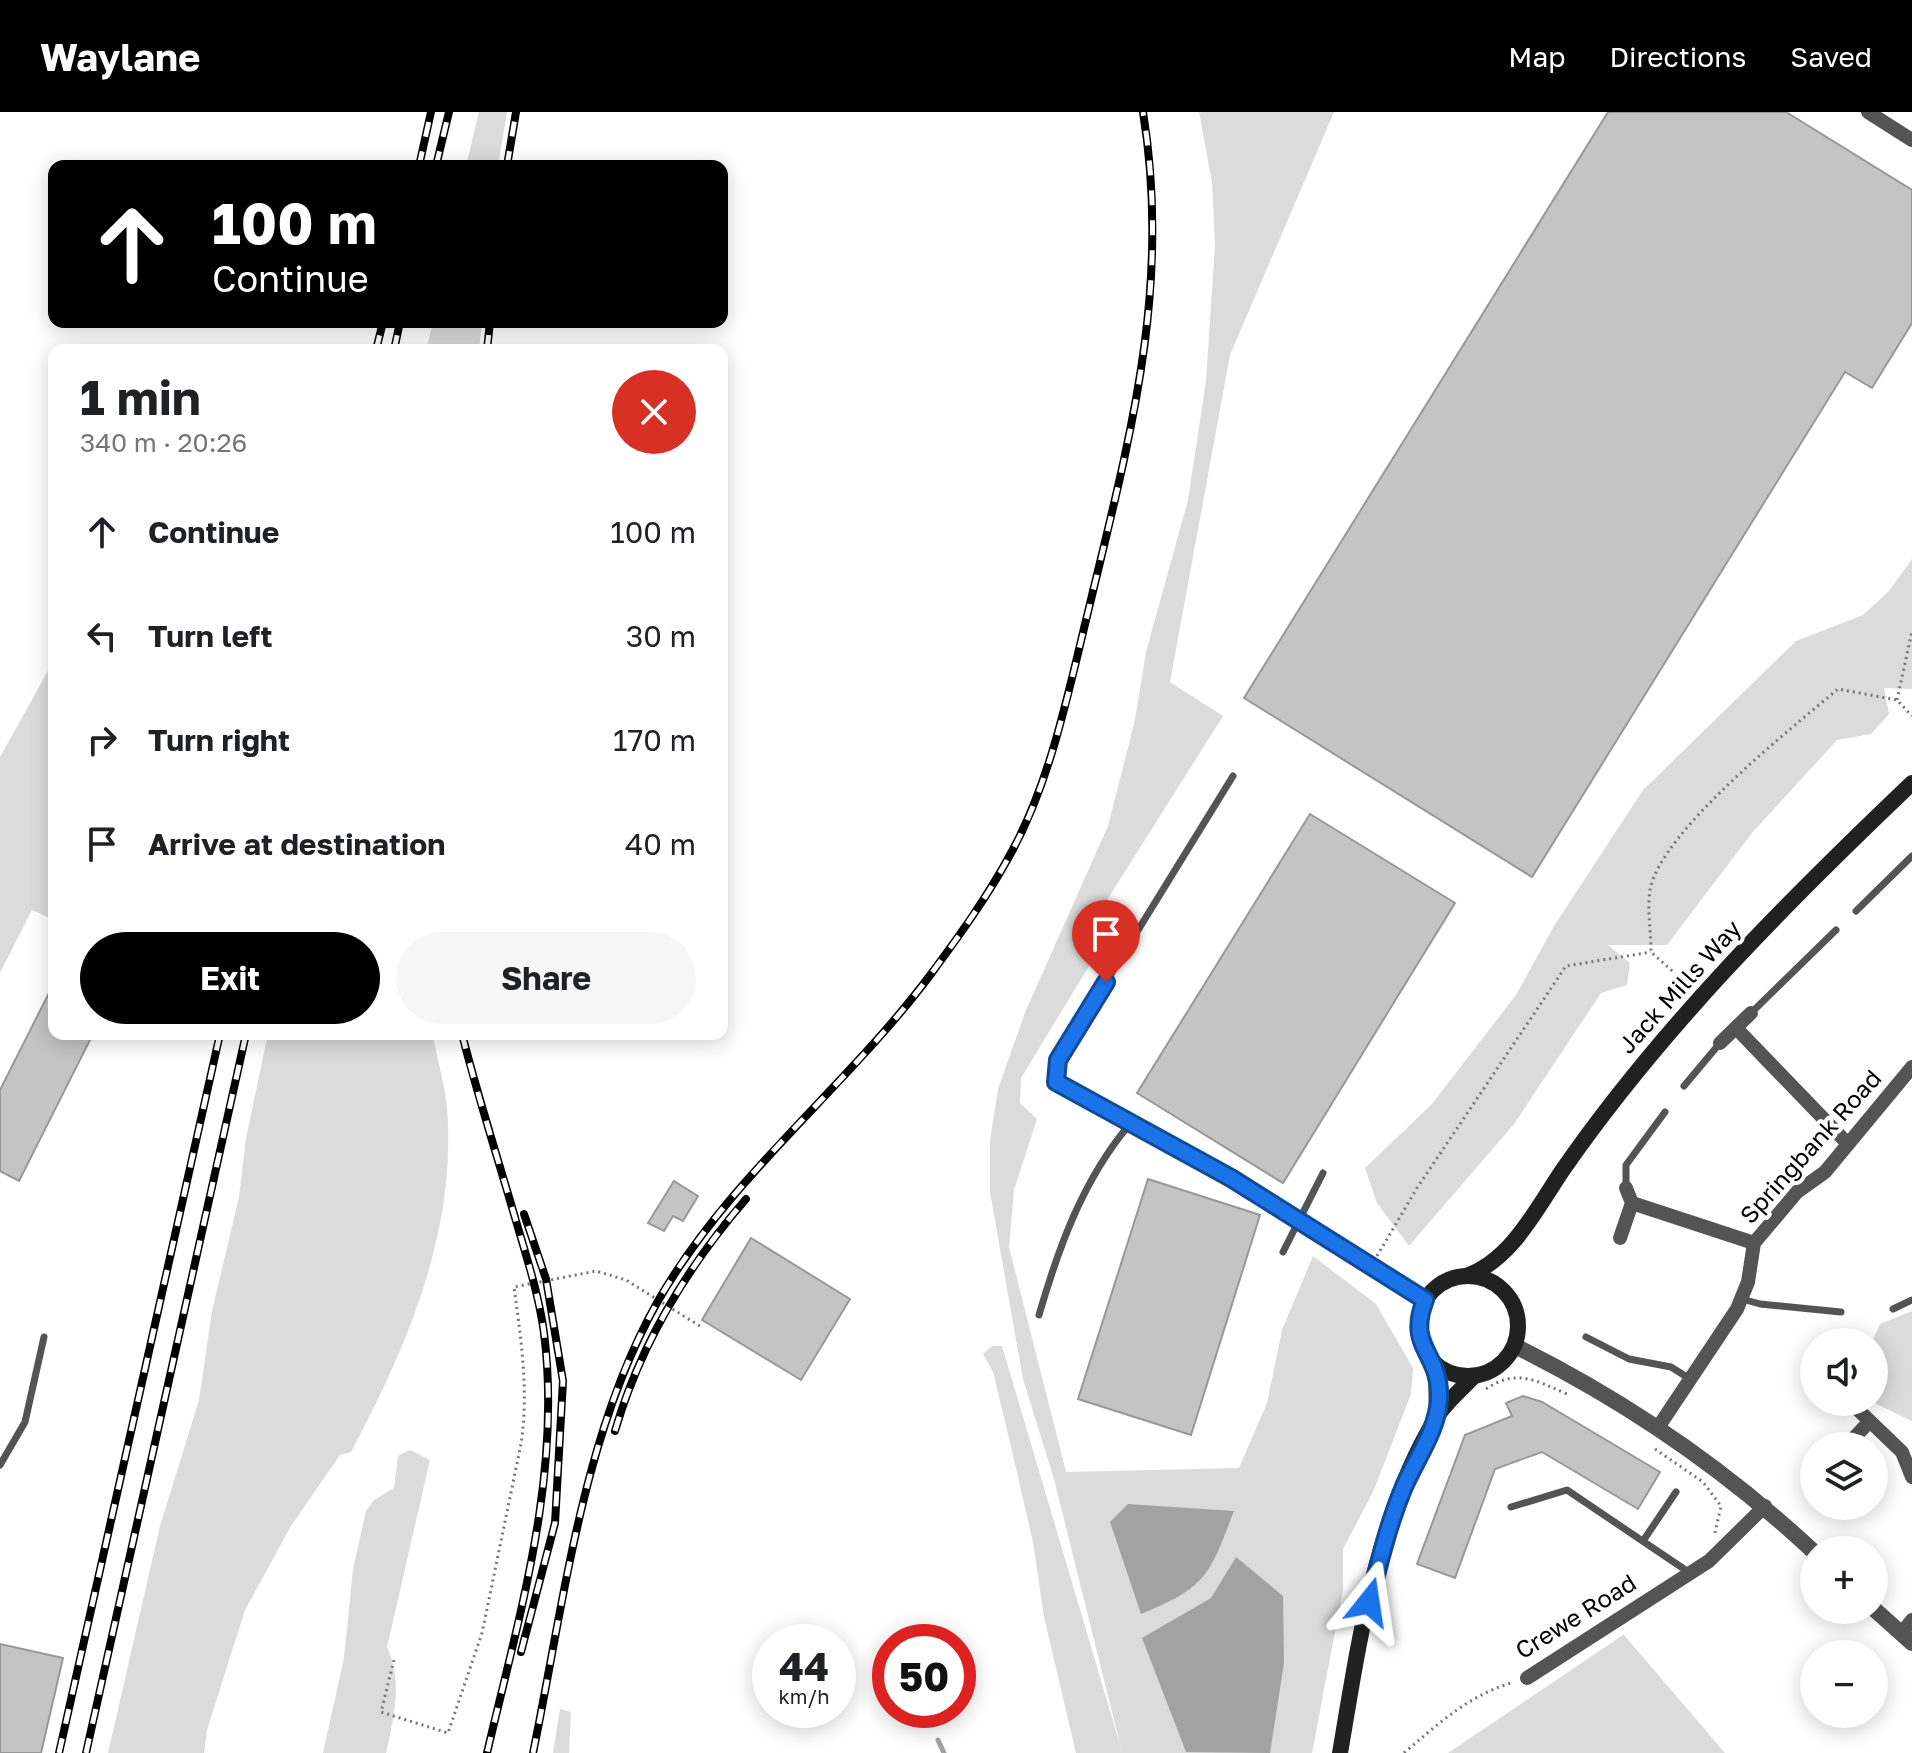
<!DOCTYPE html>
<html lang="en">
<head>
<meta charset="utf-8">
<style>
	body { margin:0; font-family:"Golos Text",sans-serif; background:#f6f6f6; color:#202124; height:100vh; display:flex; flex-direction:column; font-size:30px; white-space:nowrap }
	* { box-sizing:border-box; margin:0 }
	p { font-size:26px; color:#757577 }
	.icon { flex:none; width:44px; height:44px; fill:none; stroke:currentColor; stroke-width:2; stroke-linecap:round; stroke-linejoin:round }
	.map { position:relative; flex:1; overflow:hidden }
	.details { position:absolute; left:48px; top:232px; width:680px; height:696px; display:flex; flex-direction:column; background:#fff; border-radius:16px; box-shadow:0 4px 20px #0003 }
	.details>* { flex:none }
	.hud { position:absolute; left:48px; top:48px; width:680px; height:168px; border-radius:16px; box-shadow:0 4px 20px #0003; background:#000; color:#fff; overflow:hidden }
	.controls { position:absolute; left:1800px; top:1216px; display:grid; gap:16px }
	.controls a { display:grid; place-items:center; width:88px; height:88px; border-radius:50%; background:#fff; box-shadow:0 4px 20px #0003; font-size:40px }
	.speed { position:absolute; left:752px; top:1512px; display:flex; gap:16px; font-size:40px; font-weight:700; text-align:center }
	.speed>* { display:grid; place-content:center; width:104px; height:104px; border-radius:50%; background:#fff; box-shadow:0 4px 20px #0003; line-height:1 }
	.speed small { font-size:20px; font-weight:400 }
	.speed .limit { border:12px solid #d22; background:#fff; color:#111 }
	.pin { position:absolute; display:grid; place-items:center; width:68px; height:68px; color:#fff; margin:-82px -34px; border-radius:50% 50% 50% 0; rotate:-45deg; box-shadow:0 0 8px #0007 }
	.pin .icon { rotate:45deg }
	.me { position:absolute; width:88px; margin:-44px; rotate:15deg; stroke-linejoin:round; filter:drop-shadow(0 0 6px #0008) }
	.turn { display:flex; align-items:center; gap:28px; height:168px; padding:0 32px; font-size:36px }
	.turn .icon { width:104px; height:104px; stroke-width:2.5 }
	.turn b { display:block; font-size:56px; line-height:68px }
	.round { display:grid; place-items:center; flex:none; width:84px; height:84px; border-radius:42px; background:#f6f6f6 }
	.head { display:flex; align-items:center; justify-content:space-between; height:136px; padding:0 32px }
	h1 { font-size:48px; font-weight:700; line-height:60px }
	.cta { display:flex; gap:16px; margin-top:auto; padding:16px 32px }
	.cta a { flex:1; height:92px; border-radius:48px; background:#000; color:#fff; font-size:32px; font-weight:700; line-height:92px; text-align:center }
	.cta a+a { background:#f6f6f6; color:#202124 }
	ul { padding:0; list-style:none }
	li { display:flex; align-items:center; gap:24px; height:104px; padding:0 32px }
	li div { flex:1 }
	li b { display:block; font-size:30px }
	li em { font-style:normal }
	header { display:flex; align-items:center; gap:48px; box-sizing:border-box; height:112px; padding:0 40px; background:#000; color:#fff }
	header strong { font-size:38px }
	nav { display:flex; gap:44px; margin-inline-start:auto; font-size:28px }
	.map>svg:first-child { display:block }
	.green { fill:#dbdbdb }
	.water { fill:#a2a2a2 }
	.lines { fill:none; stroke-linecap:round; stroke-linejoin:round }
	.stream { stroke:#a2a2a2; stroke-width:5 }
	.building { fill:#c4c4c4; stroke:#989898; stroke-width:2 }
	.path { stroke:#767676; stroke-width:3; stroke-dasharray:2 4; stroke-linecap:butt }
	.service { stroke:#545454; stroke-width:7 }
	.minor { stroke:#545454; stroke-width:14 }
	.tertiary { stroke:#545454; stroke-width:16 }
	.secondary { stroke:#212121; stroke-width:16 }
	.rail-casing { stroke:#000; stroke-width:8 }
	.rail { stroke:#fff; stroke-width:5; stroke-dasharray:15; stroke-linecap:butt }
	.route-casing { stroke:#114b97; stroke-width:20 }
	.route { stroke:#1a73e8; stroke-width:14 }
	.labels { text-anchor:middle; stroke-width:8; stroke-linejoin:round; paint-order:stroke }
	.street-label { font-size:24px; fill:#000; stroke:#fff }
</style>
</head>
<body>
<header>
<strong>Waylane</strong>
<nav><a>Map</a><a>Directions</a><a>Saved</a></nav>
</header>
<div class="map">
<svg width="1912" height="1641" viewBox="0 0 1912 1641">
	<rect width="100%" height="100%" fill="#fff"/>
	<!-- green -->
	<g class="green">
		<path d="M479 0H507L498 54H466Z"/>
		<path d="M1199 0H1334L1230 243 1170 570 1223 604 1080 831 1097 841 1021 966 1020 991 1037 1007 1014 1078 1009 1135 1066 1360 1239 1356 1267 1291 1282 1218 1313 1144 1376 1192 1413 1256 1411 1282 1373 1380 1343 1437V1478L1312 1641H1076L1044 1505 1033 1430 1009 1326 993 1260 983 1242 992 1234H1002L1121 1636 1054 1367 1023 1267 990 1080V1028L998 977 1026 898 1108 714 1135 608 1146 540 1188 388 1206 269 1215 133 1212 70Z"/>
		<path d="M433 210H482L479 238H426Z"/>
		<path d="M1912 447V577L1884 576 1889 602 1871 622 1837 628 1752 721 1667 833H1608L1630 851 1627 873 1601 881 1514 1012 1409 1134 1377 1091 1365 1056 1431 993 1516 883 1554 814 1643 678 1796 529 1863 503 1889 479Z"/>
		<path d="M54 548V808L32 798 0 861V645Z"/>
		<path d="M268 922H433C436 946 445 970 447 995 457 1118 408 1233 351 1340L340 1343 291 1414 245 1498 207 1618 204 1641H108L160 1414 199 1288 212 1199 239 1085 246 1026Z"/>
		<path d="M1912 1199V1309L1872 1290V1230L1880 1212Z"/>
		<path d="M410 1338 430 1348 387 1535C403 1569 394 1605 386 1641H323L344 1546 353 1457 366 1399 374 1388 394 1376 398 1344Z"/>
		<path d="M1624 1523 1725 1641H1448L1623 1523Z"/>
		<path d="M560 1597 571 1600 569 1641H553Z"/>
	</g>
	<!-- water -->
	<g class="water">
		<path d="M1128 1392 1234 1399C1209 1464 1207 1475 1141 1502L1110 1410Z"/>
		<path d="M1236 1445 1283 1484 1284 1551 1270 1641 1186 1640 1142 1526 1211 1486Z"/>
	</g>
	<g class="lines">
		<!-- stream -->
		<path class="stream" d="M938 1628 944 1641"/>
	</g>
	<!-- building -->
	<g class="building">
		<path d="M1608 0H1786L1912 78V211L1872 276 1845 260 1532 765 1244 586Z"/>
		<path d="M1310 702 1455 791 1283 1071 1137 981Z"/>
		<path d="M54 871V922H93L19 1069 0 1059V978Z"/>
		<path d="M1148 1067 1260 1103 1191 1323 1078 1287Z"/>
		<path d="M674 1069 698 1084 683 1109 673 1104 664 1119 648 1111Z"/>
		<path d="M751 1126 850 1187 801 1268 702 1208Z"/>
		<path d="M1523 1284 1542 1290 1660 1360 1638 1397 1542 1340 1495 1357 1455 1466 1417 1452 1465 1323 1512 1304 1506 1291Z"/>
		<path d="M0 1532 63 1546 41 1641H0Z"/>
	</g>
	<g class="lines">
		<!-- path -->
		<g class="path">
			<path d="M1897 588 1912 519"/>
			<path d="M1690 875 1651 840C1651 820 1647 797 1650 778 1660 720 1792 616 1838 577L1897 588 1912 604"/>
			<path d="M1377 1144 1417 1076 1566 854 1651 840"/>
			<path d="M1486 1277C1516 1256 1537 1269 1567 1282"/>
			<path d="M1655 1337 1703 1370 1721 1394 1715 1421"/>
			<path d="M394 1548 381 1600 448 1621 482 1521 521 1332C529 1280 521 1227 514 1175L596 1159 626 1168 703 1216"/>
			<path d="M1404 1641C1438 1612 1468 1584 1511 1571"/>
		</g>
		<!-- service -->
		<g class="service">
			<path d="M1233 664 1058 948 1056 970 1231 1066 1425 1188"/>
			<path d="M1856 799 1912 744"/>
			<path d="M1751 901 1836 818"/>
			<path d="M1684 974 1720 931"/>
			<path d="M1626 1076V1053L1665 1000"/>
			<path d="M1283 1140 1323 1061"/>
			<path d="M1742 1187 1760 1192 1841 1200"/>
			<path d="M1893 1197 1912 1188"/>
			<path d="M1039 1203C1059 1134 1083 1068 1129 1013"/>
			<path d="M1586 1225 1629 1247 1671 1255 1690 1267"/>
			<path d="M0 1353 25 1310 44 1225"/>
			<path d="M1511 1395 1567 1378 1690 1461"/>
			<path d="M1643 1429 1676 1380"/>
		</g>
		<!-- minor -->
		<g class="minor">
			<path d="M1868 0 1912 28"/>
			<path d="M1736 916 1847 1031"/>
			<path d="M1720 931 1751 901"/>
			<path d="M1632 1091 1754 1131"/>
			<path d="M1620 1126 1632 1091 1626 1076"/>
			<path d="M1852 1292 1902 1340 1912 1365"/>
			<path d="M1659 1314 1737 1197 1748 1170 1754 1131 1797 1080 1825 1060 1912 955"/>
			<path d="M1853 1327 1869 1310"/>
			<path d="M1901 1522 1912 1508"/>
			<path d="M1527 1566 1709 1449 1765 1394"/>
		</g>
		<!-- tertiary -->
		<g class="tertiary">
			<path d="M1515 1234C1626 1289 1724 1356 1814 1440"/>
			<path d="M1874 1497 1912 1531"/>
		</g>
		<!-- secondary -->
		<g class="secondary">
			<circle cx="1468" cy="1214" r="50"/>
			<path d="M1466 1164C1511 1149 1537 1096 1562 1059 1661 916 1786 791 1912 671"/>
			<path d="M1436 1254 1437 1304"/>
			<path d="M1340 1641C1359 1530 1376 1405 1436 1306 1445 1291 1461 1278 1473 1265"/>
		</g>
		<!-- rail casing -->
		<g class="rail-casing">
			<g id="rail">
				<path d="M419 54 431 0"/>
				<path d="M436 54 449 0"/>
				<path d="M507 54 516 0"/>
				<path d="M376 238 383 210"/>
				<path d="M394 238 400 210"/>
				<path d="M487 238 490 210"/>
				<path d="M462 922C478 985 498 1047 516 1109 527 1146 539 1184 544 1221 562 1363 519 1504 487 1641"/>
				<path d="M615 1319C640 1233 688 1154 746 1087"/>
				<path d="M521 1540 555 1411 563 1269 546 1167 524 1102"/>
				<path d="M59 1641 220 922"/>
				<path d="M86 1641 246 922"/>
				<path d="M533 1641C564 1491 582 1323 658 1189 729 1065 846 976 931 862 959 824 988 784 1011 741 1051 668 1068 581 1088 500 1129 329 1172 177 1143 0"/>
			</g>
		</g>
		<!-- rail -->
		<use href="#rail" class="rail"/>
	</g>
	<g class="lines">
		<!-- route casing -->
		<g class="route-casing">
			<path id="route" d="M1106 870 1058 948 1056 970 1231 1066 1425 1188C1406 1237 1441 1240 1439 1286 1438 1318 1415 1348 1403 1377 1388 1413 1379 1452 1369 1490"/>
		</g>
		<!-- route -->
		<use href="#route" class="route"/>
	</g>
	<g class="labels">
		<!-- street labels -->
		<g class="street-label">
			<text transform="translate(1680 875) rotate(-48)" y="8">Jack Mills Way</text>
			<text transform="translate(1811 1035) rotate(-48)" y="8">Springbank Road</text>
			<text transform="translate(1576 1505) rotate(-32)" y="8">Crewe Road</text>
		</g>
	</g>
</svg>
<div class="controls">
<a><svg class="icon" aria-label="sound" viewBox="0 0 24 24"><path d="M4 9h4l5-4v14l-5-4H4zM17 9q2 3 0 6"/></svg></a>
<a><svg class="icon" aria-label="layers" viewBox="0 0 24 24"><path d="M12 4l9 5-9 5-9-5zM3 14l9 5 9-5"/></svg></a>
<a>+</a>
<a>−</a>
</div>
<div class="speed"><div>44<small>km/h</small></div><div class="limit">50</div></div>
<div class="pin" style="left:1106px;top:870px;background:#d93025"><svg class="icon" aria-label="arrive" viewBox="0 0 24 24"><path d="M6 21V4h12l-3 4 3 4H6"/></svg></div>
<svg class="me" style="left:1369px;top:1490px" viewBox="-20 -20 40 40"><path d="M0-17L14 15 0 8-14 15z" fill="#1a73e8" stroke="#fff" stroke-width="4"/></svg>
<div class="hud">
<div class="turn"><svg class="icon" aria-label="ahead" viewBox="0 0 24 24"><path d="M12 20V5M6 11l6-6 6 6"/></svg><div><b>100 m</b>Continue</div></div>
</div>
<section class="details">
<div class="head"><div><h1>1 min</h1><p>340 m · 20:26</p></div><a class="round" style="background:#d93025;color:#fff"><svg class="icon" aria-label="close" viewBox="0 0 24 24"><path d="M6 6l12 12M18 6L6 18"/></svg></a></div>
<ul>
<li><svg class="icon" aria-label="ahead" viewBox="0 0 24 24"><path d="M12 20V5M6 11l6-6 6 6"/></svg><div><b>Continue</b></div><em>100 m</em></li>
<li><svg class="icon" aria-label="left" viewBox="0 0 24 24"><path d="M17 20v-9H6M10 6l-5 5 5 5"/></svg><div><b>Turn left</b></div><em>30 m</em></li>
<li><svg class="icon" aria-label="right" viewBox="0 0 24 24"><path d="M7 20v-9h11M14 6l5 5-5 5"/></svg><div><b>Turn right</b></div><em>170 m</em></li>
<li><svg class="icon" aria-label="arrive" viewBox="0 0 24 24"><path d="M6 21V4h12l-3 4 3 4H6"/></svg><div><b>Arrive at destination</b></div><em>40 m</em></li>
</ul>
<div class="cta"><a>Exit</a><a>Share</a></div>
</section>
</div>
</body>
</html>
